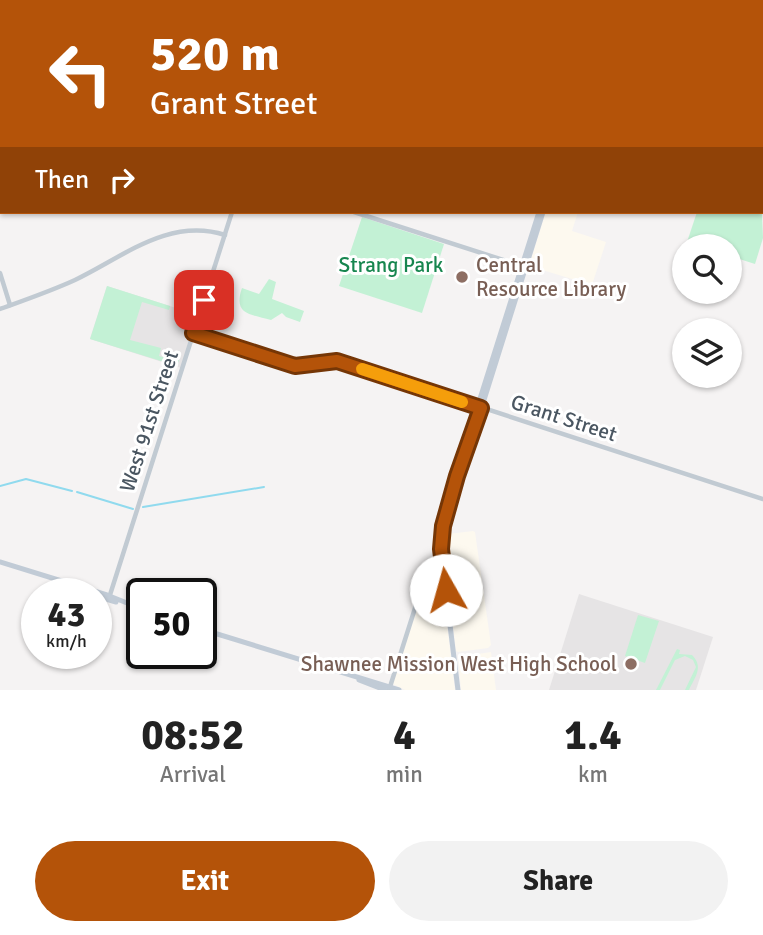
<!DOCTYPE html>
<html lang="en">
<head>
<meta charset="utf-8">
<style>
	body { margin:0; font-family:Signika,sans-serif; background:#f2f2f2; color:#222; height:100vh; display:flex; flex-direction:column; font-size:26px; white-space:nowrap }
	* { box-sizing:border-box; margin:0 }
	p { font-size:23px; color:#767676 }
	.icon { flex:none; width:38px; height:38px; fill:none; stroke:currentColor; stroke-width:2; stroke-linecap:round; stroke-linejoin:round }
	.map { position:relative; height:690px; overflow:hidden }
	.details { display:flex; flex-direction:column; background:#fff; flex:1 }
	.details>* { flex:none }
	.guide { position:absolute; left:0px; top:0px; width:763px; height:214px; box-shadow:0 2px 5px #0004; background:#b45309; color:#fff; overflow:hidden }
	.controls { position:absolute; left:672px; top:234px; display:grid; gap:14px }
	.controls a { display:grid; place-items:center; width:70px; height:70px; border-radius:50%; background:#fff; box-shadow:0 2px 5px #0004; font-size:35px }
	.speed { position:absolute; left:21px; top:578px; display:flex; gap:14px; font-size:35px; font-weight:700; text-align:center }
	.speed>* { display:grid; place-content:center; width:91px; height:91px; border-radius:50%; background:#fff; box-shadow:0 2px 5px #0004; line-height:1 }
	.speed small { font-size:18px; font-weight:400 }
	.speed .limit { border:4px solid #111; border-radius:10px; background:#fff; color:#111 }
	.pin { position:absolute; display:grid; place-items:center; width:60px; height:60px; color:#fff; margin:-30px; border-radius:14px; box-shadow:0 4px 10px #0006 }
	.me { position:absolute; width:77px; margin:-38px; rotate:353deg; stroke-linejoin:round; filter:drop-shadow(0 0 5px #0008) }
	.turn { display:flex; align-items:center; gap:24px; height:147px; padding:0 35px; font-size:32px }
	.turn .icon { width:91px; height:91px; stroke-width:2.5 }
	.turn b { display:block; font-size:49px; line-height:60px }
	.then { display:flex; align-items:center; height:66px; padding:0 35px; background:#0003; gap:14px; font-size:26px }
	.eta { display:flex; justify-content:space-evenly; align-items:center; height:119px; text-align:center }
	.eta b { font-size:42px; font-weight:700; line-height:49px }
	.action { display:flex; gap:14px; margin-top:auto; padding:14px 35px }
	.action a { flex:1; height:80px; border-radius:42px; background:#b45309; color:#fff; font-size:28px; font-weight:700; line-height:80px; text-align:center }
	.action a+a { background:#f2f2f2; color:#222 }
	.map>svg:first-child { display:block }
	.commercial { fill:#fdf9ef }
	.education { fill:#e6e4e5 }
	.green { fill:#c3f1d5 }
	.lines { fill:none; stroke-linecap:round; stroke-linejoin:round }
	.stream { stroke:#90daee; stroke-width:2 }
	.tertiary { stroke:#c1cad2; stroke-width:4.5 }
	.secondary { stroke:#c1cbd6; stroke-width:5 }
	.route-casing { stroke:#753606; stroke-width:18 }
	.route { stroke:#b45309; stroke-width:12 }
	.slow { stroke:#f59e0b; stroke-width:12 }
	.education-dot { fill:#8d6e63; stroke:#fff; stroke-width:2.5 }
	.labels { text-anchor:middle; stroke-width:6; stroke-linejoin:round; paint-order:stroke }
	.park-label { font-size:21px; fill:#17864f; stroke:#fff }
	.education-label { font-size:21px; fill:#785e54; stroke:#fff; text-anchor:start }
	.street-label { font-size:21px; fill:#4a5661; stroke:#fff }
</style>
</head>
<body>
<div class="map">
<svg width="763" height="690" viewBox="0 0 763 690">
	<rect width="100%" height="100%" fill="#f5f3f3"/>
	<!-- commercial -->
	<g class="commercial">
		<path d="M546 212H578L572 231 606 242 592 285 529 266Z"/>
		<path d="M473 531 475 532 491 645 488 648 458 652 456 651 445 559V536L448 534Z"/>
		<path d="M434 563 440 567 455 690H405L393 684 431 565Z"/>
		<path d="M491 652 496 690H461L458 657Z"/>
	</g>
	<!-- education -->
	<g class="education">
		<path d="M107 286 198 315 181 368 90 339Z"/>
		<path d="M579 594 713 637 696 690H549Z"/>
	</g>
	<!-- green -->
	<g class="green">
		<path d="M761 190 763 238 755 264 730 256V247H700L687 242 697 212H761Z"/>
		<path d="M362 217 444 244 422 313 339 286Z"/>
		<path d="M269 279 276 282 272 299 304 311 300 322 286 317 282 313 271 320C249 314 233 314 242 288L259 294Z"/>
		<path d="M107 286 170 306 169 310 142 302 130 340 161 348 159 356 166 358 168 354 173 355 172 358 179 360 177 366 90 339Z"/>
		<path d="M638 615 659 621 645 663 625 656Z"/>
		<path d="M677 649 680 650 679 654 692 655C704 667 695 677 689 690H685L696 667 693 660 685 656 675 660 660 690H656Z"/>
	</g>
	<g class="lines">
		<!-- stream -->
		<g class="stream">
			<path d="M70 2 73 0"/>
			<path d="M0 31H2"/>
			<path d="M0 486 26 479 72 491"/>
			<path d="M77 492 133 509"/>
			<path d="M143 507 264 487"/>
		</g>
		<!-- tertiary -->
		<g class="tertiary">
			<path d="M299 2V0"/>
			<path d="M354 212 525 267"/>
			<path d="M0 273 10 305"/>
			<path d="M0 309C25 300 51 291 75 280 123 257 169 217 225 235"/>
			<path d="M193 333 295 366 330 360 342 362 763 499"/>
			<path d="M109 598 232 212"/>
			<path d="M389 690 430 561 442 560"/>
		</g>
		<!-- secondary -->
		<g class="secondary">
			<path d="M610 2V0"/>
			<path d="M460 462 539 212"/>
			<path d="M0 562 107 595 142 609"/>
			<path d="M62 584 88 593"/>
			<path d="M96 596 116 602"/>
			<path d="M201 629 399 690"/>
			<path d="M359 680 385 690"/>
			<path d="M458 690 442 560V532L457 476 473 435 543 212"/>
		</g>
	</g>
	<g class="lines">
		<!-- route casing -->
		<g class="route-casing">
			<path id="route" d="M204 300 193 333 295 366 337 361 481 408 457 476 443 526 441 549 446 590"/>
		</g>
		<!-- route -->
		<use href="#route" class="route"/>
		<!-- slow -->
		<path class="slow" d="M362 369 462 402"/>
	</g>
	<!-- markers -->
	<g class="education-dot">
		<circle cx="462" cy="277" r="7"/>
		<circle cx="631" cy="664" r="7"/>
	</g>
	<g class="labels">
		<!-- park labels -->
		<g class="park-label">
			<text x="391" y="272">Strang Park</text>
		</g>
		<!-- education labels -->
		<g class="education-label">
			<text x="476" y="272">Central<tspan x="476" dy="24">Resource Library</tspan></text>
			<text x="617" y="671" text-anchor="end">Shawnee Mission West High School</text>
		</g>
		<!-- street labels -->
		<g class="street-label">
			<text transform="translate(564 418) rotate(18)" y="7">Grant Street</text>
			<text transform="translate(149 421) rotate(-72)" y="7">West 91st Street</text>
		</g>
	</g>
</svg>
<div class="controls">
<a><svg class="icon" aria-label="search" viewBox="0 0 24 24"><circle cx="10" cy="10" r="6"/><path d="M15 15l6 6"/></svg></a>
<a><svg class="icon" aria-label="layers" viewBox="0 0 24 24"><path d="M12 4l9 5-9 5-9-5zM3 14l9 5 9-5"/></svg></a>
</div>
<div class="speed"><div>43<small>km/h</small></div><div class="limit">50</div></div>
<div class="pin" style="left:204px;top:300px;background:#d93025"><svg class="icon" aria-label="arrive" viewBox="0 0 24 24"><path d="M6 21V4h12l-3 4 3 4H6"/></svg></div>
<svg class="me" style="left:446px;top:590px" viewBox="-20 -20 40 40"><circle r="19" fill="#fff"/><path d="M0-13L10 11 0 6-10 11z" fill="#b45309"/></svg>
<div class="guide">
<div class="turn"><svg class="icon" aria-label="left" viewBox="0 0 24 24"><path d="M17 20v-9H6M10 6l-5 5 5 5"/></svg><div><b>520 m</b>Grant Street</div></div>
<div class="then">Then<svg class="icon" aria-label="right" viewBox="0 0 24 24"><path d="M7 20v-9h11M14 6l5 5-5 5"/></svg></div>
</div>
</div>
<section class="details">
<div class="eta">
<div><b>08:52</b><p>Arrival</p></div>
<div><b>4</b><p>min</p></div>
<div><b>1.4</b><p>km</p></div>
</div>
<div class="action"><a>Exit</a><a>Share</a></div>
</section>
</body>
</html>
